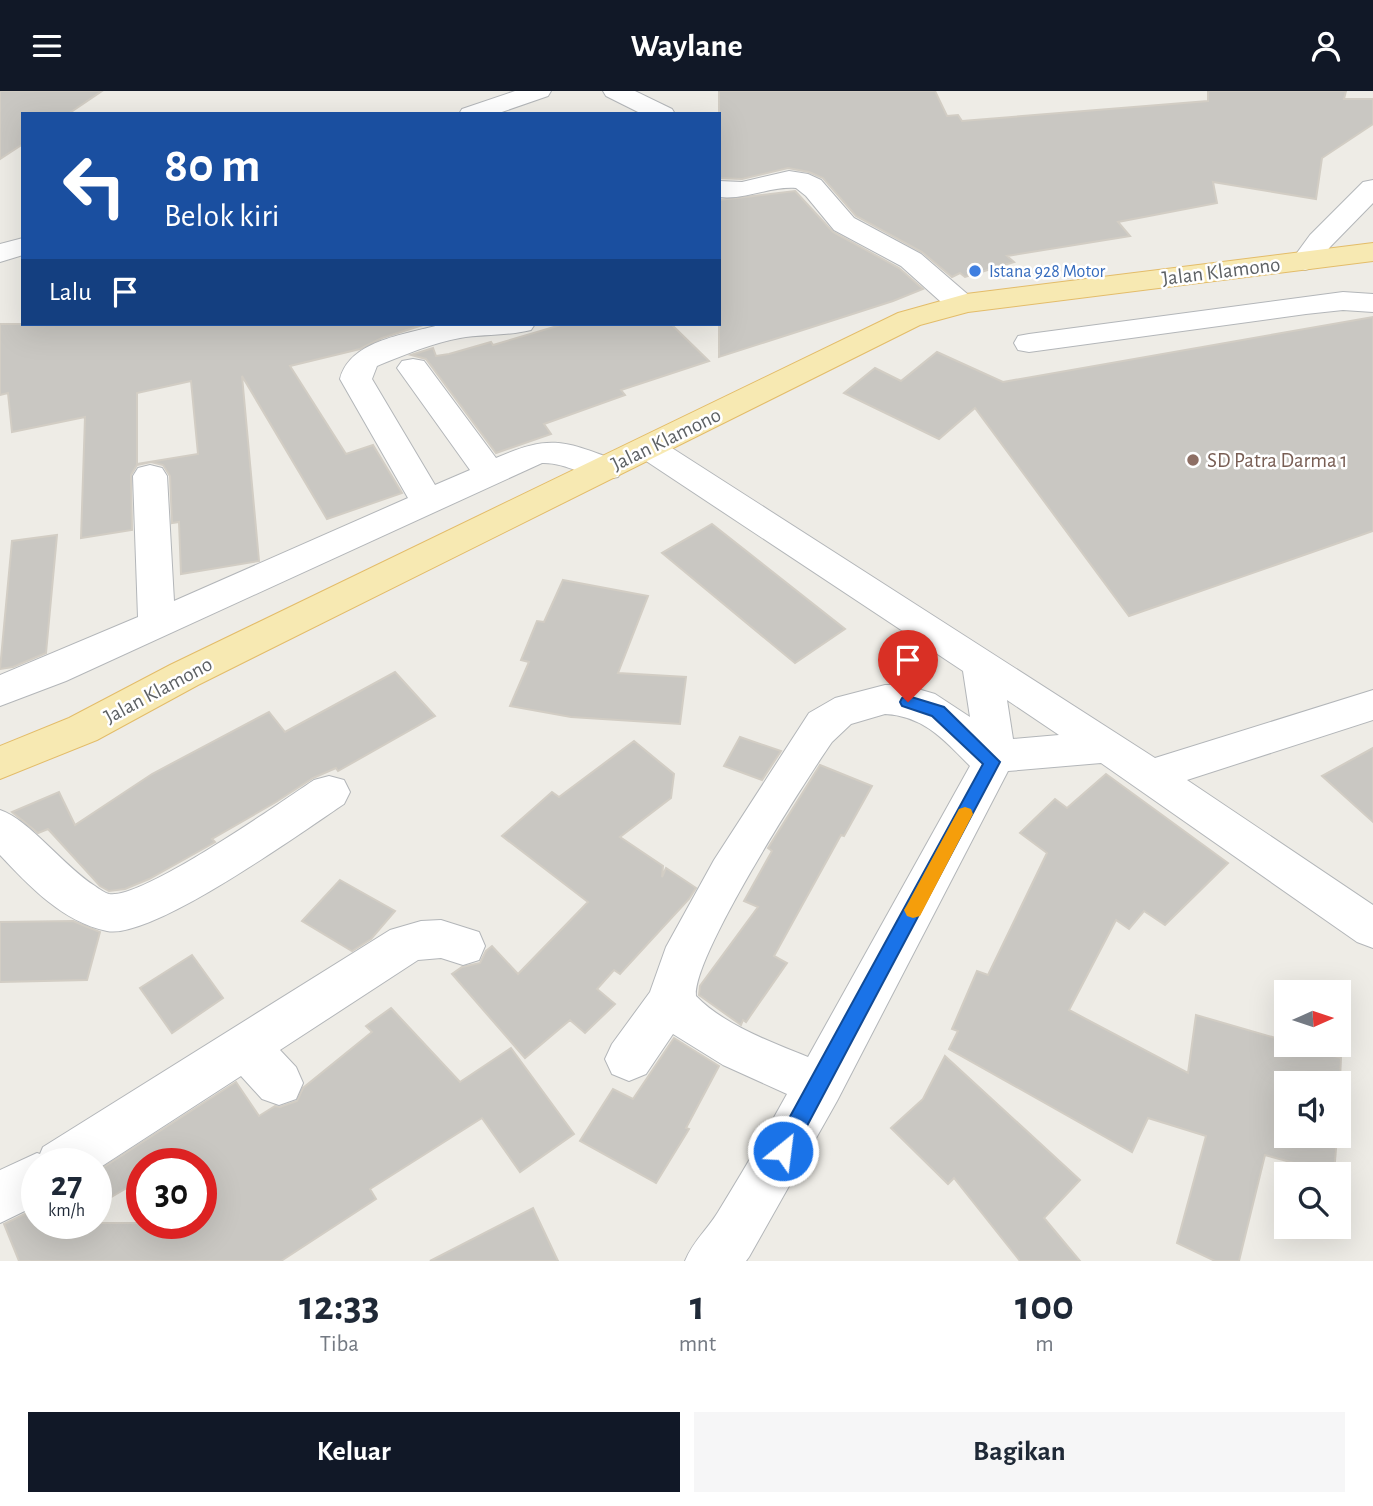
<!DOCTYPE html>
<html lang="id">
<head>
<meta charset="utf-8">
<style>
	body { margin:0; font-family:"Alegreya Sans",sans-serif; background:#f6f6f7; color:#1f2937; height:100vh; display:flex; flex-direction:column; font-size:26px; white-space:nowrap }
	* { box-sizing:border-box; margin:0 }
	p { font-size:23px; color:#747a83 }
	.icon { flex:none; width:38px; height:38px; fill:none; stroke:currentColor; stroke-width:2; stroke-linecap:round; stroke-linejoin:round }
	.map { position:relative; height:1170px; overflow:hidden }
	.side { display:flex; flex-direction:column; background:#fff; flex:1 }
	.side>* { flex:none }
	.banner { position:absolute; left:21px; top:21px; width:700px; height:214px; border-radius:0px; box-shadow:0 7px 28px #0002; background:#1a4fa0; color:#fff; overflow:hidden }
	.needle { width:46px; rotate:87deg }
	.controls { position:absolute; left:1274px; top:889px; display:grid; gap:14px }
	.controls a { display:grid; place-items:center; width:77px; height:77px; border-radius:0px; background:#fff; box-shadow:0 7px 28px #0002; font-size:35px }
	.speed { position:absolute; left:21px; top:1057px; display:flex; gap:14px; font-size:35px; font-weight:700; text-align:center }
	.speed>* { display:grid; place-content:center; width:91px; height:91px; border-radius:50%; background:#fff; box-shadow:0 7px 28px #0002; line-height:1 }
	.speed small { font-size:18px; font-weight:400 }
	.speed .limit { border:10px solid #d22; background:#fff; color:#111 }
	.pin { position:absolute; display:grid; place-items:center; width:60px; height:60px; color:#fff; margin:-72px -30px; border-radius:50% 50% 50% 0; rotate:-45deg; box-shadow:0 0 7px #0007 }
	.pin .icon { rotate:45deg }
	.me { position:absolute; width:77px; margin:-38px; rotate:29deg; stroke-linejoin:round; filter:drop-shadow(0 0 5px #0008) }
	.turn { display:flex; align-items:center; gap:24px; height:147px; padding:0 28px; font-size:32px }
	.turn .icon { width:91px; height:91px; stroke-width:2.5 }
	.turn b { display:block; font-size:49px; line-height:60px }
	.then { display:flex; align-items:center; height:66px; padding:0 28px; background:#0003; gap:14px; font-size:26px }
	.eta { display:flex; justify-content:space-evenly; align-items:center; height:119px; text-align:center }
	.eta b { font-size:42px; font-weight:700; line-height:49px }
	.cta { display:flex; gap:14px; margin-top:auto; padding:14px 28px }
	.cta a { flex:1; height:80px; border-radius:0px; background:#111827; color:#fff; font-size:28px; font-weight:700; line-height:80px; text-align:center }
	.cta a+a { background:#f6f6f7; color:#1f2937 }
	header { display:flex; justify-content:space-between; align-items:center; height:91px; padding:0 28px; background:#111827; color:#fff; font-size:32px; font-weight:700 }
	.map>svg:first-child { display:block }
	.building { fill:#c9c7c2; stroke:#d2cdc4; stroke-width:2; fill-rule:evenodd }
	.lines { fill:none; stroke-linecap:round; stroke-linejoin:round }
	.minor-casing { stroke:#b3b6b9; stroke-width:2 }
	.major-casing { stroke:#e3bc69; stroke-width:2 }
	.minor { fill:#fff; fill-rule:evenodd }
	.major { fill:#f7e9b2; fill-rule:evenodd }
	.route { fill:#1a73e8; stroke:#114b97; stroke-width:2 }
	.slow { fill:#f59e0b }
	.shop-dot { fill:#3f7fe0; stroke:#fff; stroke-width:2.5 }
	.education-dot { fill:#8d6e63; stroke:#fff; stroke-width:2.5 }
	.labels { text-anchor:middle; stroke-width:5; stroke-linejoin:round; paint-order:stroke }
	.far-shop-label { font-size:18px; fill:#366cbe; stroke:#fff; text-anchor:start }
	.street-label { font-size:21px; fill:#5d6164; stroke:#fff }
	.education-label { font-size:21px; fill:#785e54; stroke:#fff; text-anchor:start }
</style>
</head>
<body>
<header><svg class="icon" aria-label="menu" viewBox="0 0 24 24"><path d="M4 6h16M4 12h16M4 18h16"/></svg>Waylane<svg class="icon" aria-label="person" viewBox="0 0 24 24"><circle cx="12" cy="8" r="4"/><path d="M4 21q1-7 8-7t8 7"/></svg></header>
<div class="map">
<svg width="1373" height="1170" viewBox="0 0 1373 1170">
	<rect width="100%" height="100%" fill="#eeece6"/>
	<!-- building -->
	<g class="building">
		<path d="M0 0H102L68 23H23V53L0 68Z"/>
		<path d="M719 0H935L947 25 958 24 962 30 1208 10V0H1346L1344 8H1373V33L1322 67 1316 108 1213 91 1217 112 1118 131 1130 145 1007 165 1014 171 965 186 960 182 952 186 922 161 856 125 823 87 809 81 788 77 742 88 719 87Z"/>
		<path d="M795 100 833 141 899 177 923 198 893 210 719 266V109Z"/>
		<path d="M1373 226V440L1129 525 975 317 939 348 844 302 875 277 901 290 937 261 1003 291Z"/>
		<path d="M0 233H426L382 247 360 258 290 275 346 363 373 354 402 402 327 428 242 285 259 470 181 483 179 431 172 432 170 385 163 374 151 371 137 374 131 384 132 439 81 447 85 326 12 341 8 302 0 304ZM191 290 198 363 137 373V302Z"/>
		<path d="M564 233H671L709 270 621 299 625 304 544 333 551 343 496 362 426 268 411 264 433 257 436 265 449 263 491 251 493 254Z"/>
		<path d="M712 433 845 538 795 572 662 462Z"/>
		<path d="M57 444 46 562 13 576 0 578 12 450Z"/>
		<path d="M563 489 648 505 618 582 686 586 680 633 571 626 510 615 529 571 521 569 537 530 544 531Z"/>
		<path d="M395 581 435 625 338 680 336 677 313 687 276 711 212 748 215 751 210 754 149 788 125 798 109 800 100 795 48 738 38 742 12 721 59 701 75 734 152 683 269 621 285 641Z"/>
		<path d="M740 646 781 660 762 689 724 675Z"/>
		<path d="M634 650 674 683 671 707 620 746 663 775 662 786 666 777 696 797 689 808 620 883 614 879 597 898 615 913 585 942 570 929 525 967 452 883 462 876 480 872 486 860 492 855 518 883 588 811 502 745 552 701 559 706Z"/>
		<path d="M1373 657V731L1322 685Z"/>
		<path d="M820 674 872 695 844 745 841 744 774 865 787 872 746 931 743 929 741 934 699 904 700 895 758 816 744 810 772 760 768 757Z"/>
		<path d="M1106 683 1228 772 1165 834 1144 820 1129 838 1116 829 1069 919 1188 982 1196 924 1286 950V954H1298L1341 967 1339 1009V992H1286V1045H1337L1334 1083 1265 1064 1239 1170H1215L1177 1152 1206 1045 1148 1027 1132 1061 949 958 958 940 952 938 977 880 988 884 1047 762 1020 742 1055 708 1067 717Z"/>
		<path d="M340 789 395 820 371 848 352 860 302 830Z"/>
		<path d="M73 830 100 841 87 889 0 891V831Z"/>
		<path d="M192 864 223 907 172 942 140 897Z"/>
		<path d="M391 917 460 991 511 957 574 1043 520 1081 482 1027 370 1098 376 1108 281 1170H19L4 1133 37 1117V1132H201V1073H142V1088L96 1115V1081L236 991 259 1025 275 1015 280 1016 297 1010 303 997 372 941 366 935Z"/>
		<path d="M674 947 719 975 686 1037 689 1038 656 1092 580 1050 613 998 633 1008Z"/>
		<path d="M945 965 1080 1089 1044 1127 1080 1170H1020L954 1087 948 1093 891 1037 923 1008Z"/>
		<path d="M533 1117 558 1170H430Z"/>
	</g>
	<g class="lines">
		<!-- minor casing -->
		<g class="minor-casing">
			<g id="minor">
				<path d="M515 0H551L548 5 496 23H459L462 18Z"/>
				<path d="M603 0H635L672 18 675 23H642L606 5Z"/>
				<path d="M789 80 808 83 821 89 854 127 921 163 972 207 976 213 972 219 961 222 950 219 901 175 834 139 806 105 796 97C770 95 746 109 719 106V90L742 91Z"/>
				<path d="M1373 89V112L1330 156 1315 176 1305 179 1295 176 1291 170 1310 144 1363 91Z"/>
				<path d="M23 147V164L0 171V153Z"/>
				<path d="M1343 201 1373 203V221L1343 219 1306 223 1029 261 1018 259 1014 252 1018 245 1029 243Z"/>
				<path d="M443 233H535L531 239C508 245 483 243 460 247 432 252 404 264 377 275L372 288 435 394 470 379 397 277 402 270 413 268 424 270 496 367C551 343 564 350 618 370L623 378 618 386C592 393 571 371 542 372L66 590 0 615V584L138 526 133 385 138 377 150 374 162 377 167 385 174 510 408 407 340 288C350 248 409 243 443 233Z"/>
				<path d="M649 346 661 350 1155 667 1373 599V629L1187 689 1373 814V857L1357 851 1101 672 1008 680 837 1010 749 1166 746 1170H685C693 1150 707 1139 718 1121 742 1082 765 1043 787 1003L723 974 673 943 646 983 629 990 612 983 605 968 612 953 650 901 666 856 714 769 809 622 835 607 885 594H904L935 603 970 626 963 580 637 364 632 357 637 350ZM1007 609 1059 644 1013 648ZM885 623C924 625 944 649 970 675L808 966C771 951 724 934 696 905 692 866 805 690 832 651L851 633Z"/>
				<path d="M329 685 344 689 350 701 344 713C302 741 152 849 107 840 63 831 29 795 0 764V719C30 729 64 776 95 795 99 798 105 802 109 803 142 809 281 711 314 689Z"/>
				<path d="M441 829 479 841 485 855 479 869 463 874 441 867 418 869 280 959 296 976 303 992 296 1008 279 1014 262 1008 241 985 96 1079V1073H37V1114L0 1132V1079L37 1062 40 1063 43 1056 390 839 421 830Z"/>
			</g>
		</g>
		<!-- major casing -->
		<g class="major-casing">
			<path id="major" d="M1373 152V170L968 221 920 234 198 594 97 649 0 688V655L69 627 170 574 898 222 966 203Z"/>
		</g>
		<!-- minor -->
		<use href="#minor" class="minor"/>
		<!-- major -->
		<use href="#major" class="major"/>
	</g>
	<!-- route -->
	<path class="route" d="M908 605 944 616 1000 671 790 1067 783 1070 775 1067 772 1060 775 1053 983 673 932 625 902 615 900 611 902 607Z"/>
	<!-- slow -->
	<path class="slow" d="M965 716 971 718 973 723 920 825 913 827 907 825 904 819 907 814 959 718Z"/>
	<!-- markers -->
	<circle class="shop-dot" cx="975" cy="180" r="7"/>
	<circle class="education-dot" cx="1193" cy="369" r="7"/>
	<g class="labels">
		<!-- far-shop labels -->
		<g class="far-shop-label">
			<text x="989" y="186">Istana 928 Motor</text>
		</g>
		<!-- street labels -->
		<g class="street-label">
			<text transform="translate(1221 180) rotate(-7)" y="7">Jalan Klamono</text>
			<text transform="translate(666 348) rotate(-26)" y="7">Jalan Klamono</text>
			<text transform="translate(158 599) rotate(-28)" y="7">Jalan Klamono</text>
		</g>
		<!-- education labels -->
		<g class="education-label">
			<text x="1207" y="376">SD Patra Darma 1</text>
		</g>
	</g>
</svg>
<div class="controls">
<a><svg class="needle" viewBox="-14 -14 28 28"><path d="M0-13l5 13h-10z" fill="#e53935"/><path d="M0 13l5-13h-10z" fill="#747a83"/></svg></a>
<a><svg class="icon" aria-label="sound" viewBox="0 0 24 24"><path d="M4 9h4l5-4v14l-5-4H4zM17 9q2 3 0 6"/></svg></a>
<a><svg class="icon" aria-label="search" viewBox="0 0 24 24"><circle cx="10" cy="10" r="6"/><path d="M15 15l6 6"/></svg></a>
</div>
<div class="speed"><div>27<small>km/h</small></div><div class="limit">30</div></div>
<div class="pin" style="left:908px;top:611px;background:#d93025"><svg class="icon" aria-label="arrive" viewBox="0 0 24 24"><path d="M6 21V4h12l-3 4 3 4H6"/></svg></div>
<svg class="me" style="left:783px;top:1060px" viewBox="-20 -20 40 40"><circle r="17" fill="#1a73e8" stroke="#fff" stroke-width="3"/><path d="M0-11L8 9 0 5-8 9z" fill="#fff"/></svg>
<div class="banner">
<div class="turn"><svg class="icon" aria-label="left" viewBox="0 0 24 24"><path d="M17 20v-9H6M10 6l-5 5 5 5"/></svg><div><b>80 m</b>Belok kiri</div></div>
<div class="then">Lalu<svg class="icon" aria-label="arrive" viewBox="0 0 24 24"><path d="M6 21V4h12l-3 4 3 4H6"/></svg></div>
</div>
</div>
<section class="side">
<div class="eta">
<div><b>12:33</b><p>Tiba</p></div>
<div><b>1</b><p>mnt</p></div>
<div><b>100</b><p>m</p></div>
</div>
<div class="cta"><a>Keluar</a><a>Bagikan</a></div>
</section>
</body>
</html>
